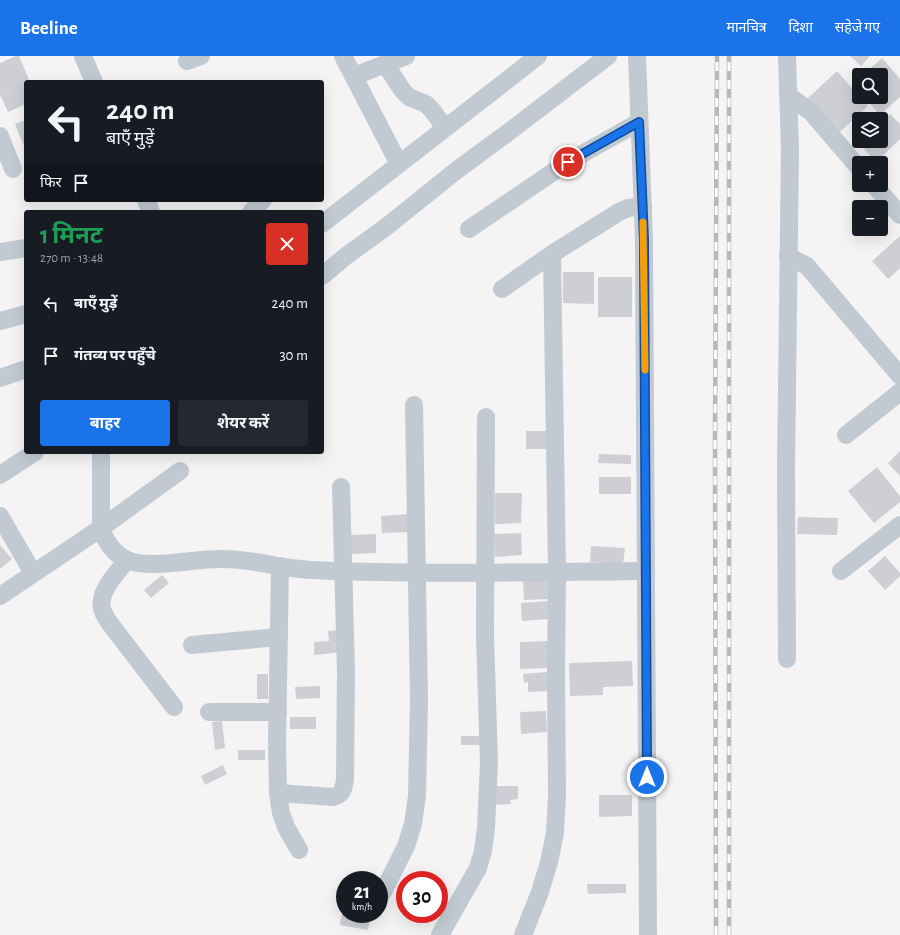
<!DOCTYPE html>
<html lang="hi">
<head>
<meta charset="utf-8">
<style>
	body { margin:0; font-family:"Alegreya Sans","Noto Sans Devanagari",sans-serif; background:#242831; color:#f1f3f6; height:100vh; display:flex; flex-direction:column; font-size:15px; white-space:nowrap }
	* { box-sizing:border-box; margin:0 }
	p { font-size:13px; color:#9ea1a6 }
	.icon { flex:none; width:22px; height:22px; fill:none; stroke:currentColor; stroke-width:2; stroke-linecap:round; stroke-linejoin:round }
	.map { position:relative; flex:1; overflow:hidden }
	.side { position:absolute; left:24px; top:154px; width:300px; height:244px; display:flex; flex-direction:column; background:#171b24; border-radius:4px; box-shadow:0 4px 16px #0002 }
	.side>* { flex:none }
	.guide { position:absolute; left:24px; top:24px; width:300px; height:122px; border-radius:4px; box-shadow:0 4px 16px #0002; background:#171b24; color:#f1f3f6; overflow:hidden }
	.fabs { position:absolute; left:852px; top:12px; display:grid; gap:8px }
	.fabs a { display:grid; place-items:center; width:36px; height:36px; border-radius:4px; background:#171b24; box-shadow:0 4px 16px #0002; font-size:20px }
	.speed { position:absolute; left:336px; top:815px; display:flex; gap:8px; font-size:20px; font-weight:700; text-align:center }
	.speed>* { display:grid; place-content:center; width:52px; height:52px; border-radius:50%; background:#171b24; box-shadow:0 4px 16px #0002; line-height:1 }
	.speed small { font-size:10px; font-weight:400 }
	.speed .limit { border:6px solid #d22; background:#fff; color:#111 }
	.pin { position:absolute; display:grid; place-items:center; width:34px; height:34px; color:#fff; margin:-17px; border:2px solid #fff; border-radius:50%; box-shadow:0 1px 4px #0007 }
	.me { position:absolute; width:44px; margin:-22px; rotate:0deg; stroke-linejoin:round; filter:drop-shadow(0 0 3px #0008) }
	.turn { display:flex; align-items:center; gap:14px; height:84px; padding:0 16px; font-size:18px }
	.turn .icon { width:52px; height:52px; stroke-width:2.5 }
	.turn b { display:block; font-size:28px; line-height:34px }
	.then { display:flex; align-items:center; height:38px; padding:0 16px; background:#0003; gap:8px; font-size:15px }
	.round { display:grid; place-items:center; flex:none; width:42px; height:42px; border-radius:4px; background:#242831 }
	.head { display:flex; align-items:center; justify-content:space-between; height:68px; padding:0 16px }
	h1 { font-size:24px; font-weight:700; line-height:30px; color:#1e9e55 }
	.cta { display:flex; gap:8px; margin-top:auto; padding:8px 16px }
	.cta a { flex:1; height:46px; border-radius:4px; background:#1a73e8; color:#fff; font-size:16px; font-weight:700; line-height:46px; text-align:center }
	.cta a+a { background:#242831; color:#f1f3f6 }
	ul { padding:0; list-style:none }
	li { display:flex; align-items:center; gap:12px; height:52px; padding:0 16px }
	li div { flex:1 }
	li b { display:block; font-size:15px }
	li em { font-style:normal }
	header { display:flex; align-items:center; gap:24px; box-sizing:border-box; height:56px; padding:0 20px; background:#1a73e8; color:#fff }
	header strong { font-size:19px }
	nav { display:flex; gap:22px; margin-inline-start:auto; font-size:14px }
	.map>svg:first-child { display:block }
	.building { fill:#cdcfd5 }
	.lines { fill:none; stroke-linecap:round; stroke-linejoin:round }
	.minor { stroke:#c1cad2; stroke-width:18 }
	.rail-casing { stroke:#b5b8bd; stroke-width:4.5 }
	.rail { stroke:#fff; stroke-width:3; stroke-dasharray:9; stroke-linecap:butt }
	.route-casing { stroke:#114b97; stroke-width:10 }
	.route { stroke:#1a73e8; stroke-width:7 }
	.slow { stroke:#f59e0b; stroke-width:7 }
</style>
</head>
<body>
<header>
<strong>Beeline</strong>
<nav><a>मानचित्र</a><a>दिशा</a><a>सहेजे गए</a></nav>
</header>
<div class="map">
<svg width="900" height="879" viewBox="0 0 900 879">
	<rect width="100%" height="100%" fill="#f5f3f3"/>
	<!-- building -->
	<g class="building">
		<path d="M16 0H19L30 26H26V48L8 56 0 38V7Z"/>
		<path d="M850 0H870L861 10Z"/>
		<path d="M882 2 900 23V41L880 59 864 41H881V19H863Z"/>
		<path d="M837 15 868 50 839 77 808 42Z"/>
		<path d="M859 23V35L853 28Z"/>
		<path d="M890 58 900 68V83L876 106 859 87 862 85H881V67Z"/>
		<path d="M26 64V95L15 68Z"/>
		<path d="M900 180V212L888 223 872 205Z"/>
		<path d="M563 216H594V248L563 247Z"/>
		<rect x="598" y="221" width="34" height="40"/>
		<rect x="526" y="375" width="26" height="18"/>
		<path d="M900 395V420L888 407Z"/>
		<path d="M599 398 631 399V408L598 407Z"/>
		<path d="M877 411 900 440V446L874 467 848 435Z"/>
		<rect x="599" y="421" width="32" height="17"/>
		<path d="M495 437H522L521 467 495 468Z"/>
		<path d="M410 458 411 476 382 477 381 460Z"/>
		<path d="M798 461 838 462 837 479 797 478Z"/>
		<path d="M521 477 522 499 495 501 494 478Z"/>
		<path d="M376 478V497L351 498V479Z"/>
		<path d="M0 489 12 503 0 513Z"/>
		<path d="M591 490 625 492 623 508 590 506Z"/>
		<path d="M885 500 900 517V520L885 534 868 515Z"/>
		<path d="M162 519 169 527 151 542 144 534Z"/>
		<path d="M548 521 549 543 524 544 523 522Z"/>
		<path d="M548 545 549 563 522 565 521 547Z"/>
		<path d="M341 574 343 596 314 599V586L329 585 328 575Z"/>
		<path d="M550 585 551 612 520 613V586Z"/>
		<path d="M632 605 633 630 603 631V639L570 640 569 607Z"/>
		<path d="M547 616 549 635 528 636V626L524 627 523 618Z"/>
		<rect x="257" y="618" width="11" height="25"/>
		<path d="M320 630V642L296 643 295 631Z"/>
		<path d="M546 655 547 676 521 678 520 656Z"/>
		<rect x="290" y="661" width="26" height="12"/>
		<path d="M222 665 225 692 215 694 212 666Z"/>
		<path d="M461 680H484L483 689H461Z"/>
		<rect x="238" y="694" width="27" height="10"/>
		<path d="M223 709 227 718 205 729 201 720Z"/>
		<path d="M492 730H518V743L510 744 511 748 493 749Z"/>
		<path d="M599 739H632V760L599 761Z"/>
		<path d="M587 828H626V837L588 838Z"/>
		<path d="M344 845 345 858H371L368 874 340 869Z"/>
	</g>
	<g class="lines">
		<!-- minor -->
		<g class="minor">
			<path d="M83 0 94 26"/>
			<path d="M343 0 399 108"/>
			<path d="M637 0 644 184 648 879"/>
			<path d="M187 5 201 0"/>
			<path d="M385 8 403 35 409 41 426 48 432 54 445 72"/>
			<path d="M354 20 406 0"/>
			<path d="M788 39 811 56 859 112"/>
			<path d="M0 80 13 113"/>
			<path d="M874 129 900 159"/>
			<path d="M146 144 151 156"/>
			<path d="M251 156 263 144"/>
			<path d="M322 168 538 0"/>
			<path d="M469 173 568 106 639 66"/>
			<path d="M0 196 26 192"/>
			<path d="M788 200 807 210 900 320"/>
			<path d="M322 220 346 200 386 171 457 114 506 78 608 0"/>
			<path d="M502 233 552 198 619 156 628 152 643 150"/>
			<path d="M0 265 26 258"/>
			<path d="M0 322 26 313"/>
			<path d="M846 379 900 336"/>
			<path d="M101 396V472C105 485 114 498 127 504 150 514 197 502 223 503 253 503 283 513 313 514 424 519 535 516 646 515"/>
			<path d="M0 419 35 396"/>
			<path d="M0 460 33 517"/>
			<path d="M127 504C117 517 98 535 102 553 103 557 106 561 108 565L174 651"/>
			<path d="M280 510 277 685 278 737 281 757 286 771 299 794"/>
			<path d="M841 515 900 469"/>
			<path d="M0 540 101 472 180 415"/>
			<path d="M192 589 279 581"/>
			<path d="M787 603 786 413 790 93 787 0"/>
			<path d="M209 656H278"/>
			<path d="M278 737 333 741C343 738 343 734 345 724L346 615 341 431"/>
			<path d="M383 836 406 790 413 768 417 740 419 644 414 349"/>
			<path d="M440 879 478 812 483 795 486 772 489 706 485 580 486 361"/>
			<path d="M523 879 540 836 549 806 555 777 557 739 556 617 557 516 552 198"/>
		</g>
		<!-- rail casing -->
		<g class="rail-casing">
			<g id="rail">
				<path d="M716 879 715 384 717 0"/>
				<path d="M729 879V0"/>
			</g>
		</g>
		<!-- rail -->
		<use href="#rail" class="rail"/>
	</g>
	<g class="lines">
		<!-- route casing -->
		<g class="route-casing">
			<path id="route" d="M568 106 639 66 644 184 647 721"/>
		</g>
		<!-- route -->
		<use href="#route" class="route"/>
		<!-- slow -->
		<path class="slow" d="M643 166 645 314"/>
	</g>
</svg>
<div class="fabs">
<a><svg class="icon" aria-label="search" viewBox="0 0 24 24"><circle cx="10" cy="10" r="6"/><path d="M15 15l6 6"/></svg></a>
<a><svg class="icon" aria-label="layers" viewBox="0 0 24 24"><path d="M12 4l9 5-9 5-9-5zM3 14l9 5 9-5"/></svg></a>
<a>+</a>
<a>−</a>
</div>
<div class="speed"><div>21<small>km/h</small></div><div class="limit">30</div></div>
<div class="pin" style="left:568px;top:106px;background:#d93025"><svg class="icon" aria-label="arrive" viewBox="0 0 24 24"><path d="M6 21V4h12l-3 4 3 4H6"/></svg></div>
<svg class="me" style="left:647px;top:721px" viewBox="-20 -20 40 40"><circle r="17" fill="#1a73e8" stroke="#fff" stroke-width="3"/><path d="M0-11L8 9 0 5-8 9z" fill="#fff"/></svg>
<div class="guide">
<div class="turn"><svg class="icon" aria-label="left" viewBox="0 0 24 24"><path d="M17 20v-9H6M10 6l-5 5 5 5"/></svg><div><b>240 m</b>बाएँ मुड़ें</div></div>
<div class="then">फिर<svg class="icon" aria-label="arrive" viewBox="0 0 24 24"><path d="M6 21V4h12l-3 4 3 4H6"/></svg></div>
</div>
<section class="side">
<div class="head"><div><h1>1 मिनट</h1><p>270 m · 13:48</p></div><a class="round" style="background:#d93025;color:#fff"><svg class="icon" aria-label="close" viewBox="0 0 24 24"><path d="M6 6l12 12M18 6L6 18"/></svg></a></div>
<ul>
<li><svg class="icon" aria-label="left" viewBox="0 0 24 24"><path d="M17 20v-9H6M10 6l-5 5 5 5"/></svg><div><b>बाएँ मुड़ें</b></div><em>240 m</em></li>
<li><svg class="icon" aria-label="arrive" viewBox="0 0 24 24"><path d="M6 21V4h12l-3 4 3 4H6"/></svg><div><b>गंतव्य पर पहुँचे</b></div><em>30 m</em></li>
</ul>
<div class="cta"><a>बाहर</a><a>शेयर करें</a></div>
</section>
</div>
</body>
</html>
